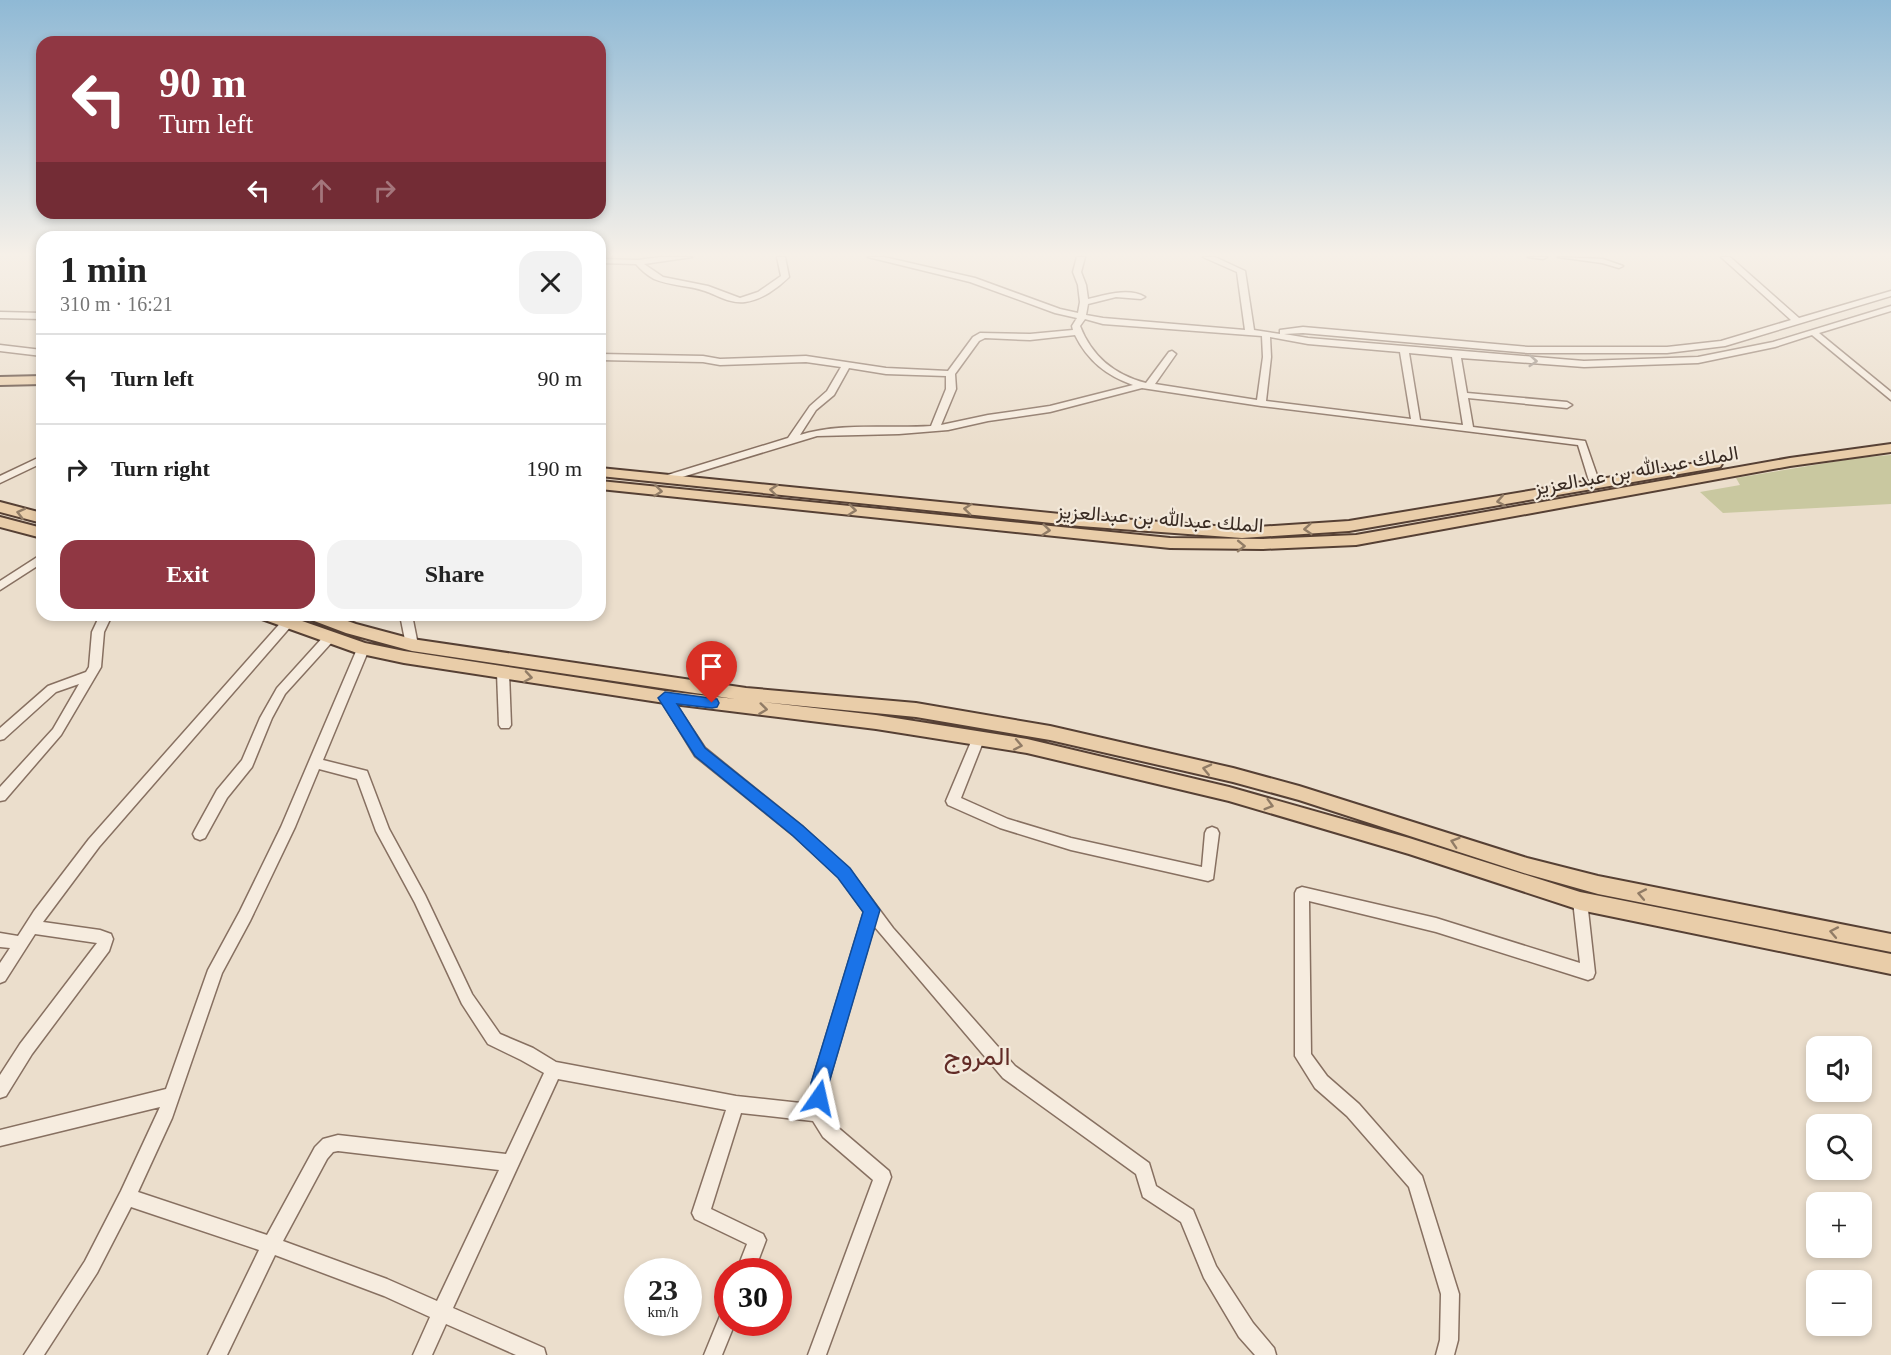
<!DOCTYPE html>
<html lang="en">
<head>
<meta charset="utf-8">
<style>
	body { margin:0; font-family:"Times New Roman",Vazirmatn,serif; background:#f2f2f2; color:#222; height:100vh; display:flex; flex-direction:column; font-size:22px; white-space:nowrap }
	* { box-sizing:border-box; margin:0 }
	p { font-size:20px; color:#767676 }
	.icon { flex:none; width:33px; height:33px; fill:none; stroke:currentColor; stroke-width:2; stroke-linecap:round; stroke-linejoin:round }
	.map { position:relative; flex:1; overflow:hidden }
	.details { position:absolute; left:36px; top:231px; width:570px; height:390px; display:flex; flex-direction:column; background:#fff; border-radius:18px; box-shadow:0 3px 9px #0003 }
	.details>* { flex:none }
	.top-card { position:absolute; left:36px; top:36px; width:570px; height:183px; border-radius:18px; box-shadow:0 3px 9px #0003; background:#903743; color:#fff; overflow:hidden }
	.tools { position:absolute; left:1806px; top:1036px; display:grid; gap:12px }
	.tools a { display:grid; place-items:center; width:66px; height:66px; border-radius:12px; background:#fff; box-shadow:0 3px 9px #0003; font-size:30px }
	.speed { position:absolute; left:624px; top:1258px; display:flex; gap:12px; font-size:30px; font-weight:700; text-align:center }
	.speed>* { display:grid; place-content:center; width:78px; height:78px; border-radius:50%; background:#fff; box-shadow:0 3px 9px #0003; line-height:1 }
	.speed small { font-size:15px; font-weight:400 }
	.speed .limit { border:9px solid #d22; background:#fff; color:#111 }
	.pin { position:absolute; display:grid; place-items:center; width:51px; height:51px; color:#fff; margin:-62px -26px; border-radius:50% 50% 50% 0; rotate:-45deg; box-shadow:0 0 6px #0007 }
	.pin .icon { rotate:45deg }
	.me { position:absolute; width:66px; margin:-33px; rotate:11deg; stroke-linejoin:round; filter:drop-shadow(0 0 4px #0008) }
	.turn { display:flex; align-items:center; gap:21px; height:126px; padding:0 24px; font-size:27px }
	.turn .icon { width:78px; height:78px; stroke-width:2.5 }
	.turn b { display:block; font-size:42px; line-height:51px }
	.lanes { display:flex; align-items:center; height:57px; padding:0 24px; background:#0003; justify-content:center; gap:30px; direction:ltr }
	.lanes .off { opacity:.35 }
	.round { display:grid; place-items:center; flex:none; width:63px; height:63px; border-radius:18px; background:#f2f2f2 }
	.summary { display:flex; align-items:center; justify-content:space-between; height:102px; padding:0 24px }
	h1 { font-size:36px; font-weight:700; line-height:45px }
	.action { display:flex; gap:12px; margin-top:auto; padding:12px 24px }
	.action a { flex:1; height:69px; border-radius:18px; background:#903743; color:#fff; font-size:24px; font-weight:700; line-height:69px; text-align:center }
	.action a+a { background:#f2f2f2; color:#222 }
	ul { padding:0; list-style:none }
	li { display:flex; align-items:center; gap:18px; height:90px; padding:0 24px; border-top:2px solid #e0e0e0 }
	li div { flex:1 }
	li b { display:block; font-size:22px }
	li em { font-style:normal }
	.map>svg:first-child { display:block }
	.green { fill:#c9c8a0 }
	.lines { fill:none; stroke-linecap:round; stroke-linejoin:round }
	.minor-casing { stroke:#877061; stroke-width:3 }
	.major-casing { stroke:#564034; stroke-width:4 }
	.minor { fill:#f6ecdf; fill-rule:evenodd }
	.major { fill:#e9cda9; fill-rule:evenodd }
	.oneway { stroke:#988c81 }
	.oneway2 { stroke:#917c66 }
	.route { fill:#1a73e8; stroke:#114b97; stroke-width:1.5 }
	.labels { text-anchor:middle; stroke-width:4.5; stroke-linejoin:round; paint-order:stroke }
	.street-label { font-size:20px; fill:#392b23; stroke:#f3e9db }
	.near-neighbourhood-label { font-size:26px; fill:#622b26; stroke:#f3e9db }
</style>
</head>
<body>
<div class="map">
<svg width="1891" height="1355" viewBox="0 0 1891 1355">
	<rect width="100%" height="100%" fill="#ebdecc"/>
	<!-- green -->
	<path class="green" d="M1891 455V504L1723 513 1700 492 1740 485 1736 478 1857 458Z"/>
	<g class="lines">
		<!-- minor casing -->
		<g class="minor-casing">
			<g id="minor">
				<path d="M660 257H692L644 264 663 277 708 286 740 298 758 292 781 276 777 257H785L789 277C778 288 761 300 745 302 730 304 717 295 705 291 688 285 670 286 654 279 647 275 641 270 636 264L600 263V259L638 260Z"/>
				<path d="M868 257H884L975 278 1060 309 1078 313 1080 302 1078 285 1073 272 1077 257H1085L1081 272 1086 285 1088 299C1105 295 1129 287 1145 297L1141 299 1116 297 1088 304 1086 315 1103 318 1245 330 1237 272 1203 257H1215L1245 271 1254 330 1280 334V330L1303 327 1528 347H1667L1721 341 1791 320 1721 257H1730L1799 318 1891 291V296L1725 346 1667 353H1528L1303 333 1284 334 1308 338 1584 361 1698 357 1773 342 1891 306V311L1819 333 1891 392V400L1812 335 1775 347 1698 363 1584 367 1461 358 1467 393 1567 402 1572 405 1567 408 1468 398 1473 427 1585 441 1600 484 1599 486H1591L1590 484 1578 445 1261 406 1142 388 1050 412 988 421 948 430 899 434 817 436 669 481H661V477L788 438 810 406 827 391 841 367 806 362 720 365 703 362 600 360V354L703 356 720 359 806 356 886 368 948 371 973 337 980 333 1030 334 1073 330 1072 326 1077 318 1055 313 970 282ZM1085 319 1103 324 1262 336 1263 357 1257 400 1155 384 1176 354 1172 351 1169 352 1146 383C1115 375 1092 357 1080 326ZM1075 335C1088 361 1106 375 1133 385L1050 406 988 415 941 425 956 389 955 374 979 341 985 338 1030 340ZM1270 337 1308 344 1400 352 1411 419 1266 401 1271 357ZM1409 353 1452 357 1463 425 1420 420ZM849 368 886 374 946 376V389L931 426C888 429 841 422 800 435L816 410 834 395Z"/>
				<path d="M1528 257H1547L1543 259Z"/>
				<path d="M1558 257 1603 259 1623 266 1619 268 1602 263Z"/>
				<path d="M0 312 42 313V319L0 318Z"/>
				<path d="M0 345 42 350V356L0 351Z"/>
				<path d="M42 456V463L0 483V476Z"/>
				<path d="M42 554V563L0 590V581Z"/>
				<path d="M100 615H112L104 632 101 667 61 735 5 800 0 801V787L53 729 79 684 56 692 4 739 0 740V728L48 686 86 672 89 667 92 632Z"/>
				<path d="M400 615H412L418 645 416 648 412 649 406 645Z"/>
				<path d="M288 618 294 622 292 625 99 847 43 922 100 930 111 934 113 939 109 951 32 1054 6 1096 0 1098V1075L20 1044 97 943 35 934 5 981 0 983V963L10 948 0 947V933L18 936 34 911 89 839 284 619Z"/>
				<path d="M329 634 333 635 335 638 333 641 285 694 272 718 252 767 227 798 205 838 200 840 195 838 193 834 195 830 217 790 242 760 260 718 277 688 325 635Z"/>
				<path d="M363 645 369 649 323 760 367 771 389 829 425 895 472 994 500 1034 533 1048 556 1062 736 1096 810 1104 812 1083 864 912 839 877 793 835 695 756 659 697 661 694H669L705 748 803 827 849 869 893 928 1015 1066 1149 1163 1156 1186 1193 1210 1216 1266 1253 1323 1274 1348 1276 1355H1255L1239 1337 1204 1278 1181 1222 1143 1197 1136 1174 1003 1078 874 926 828 1083 826 1111 835 1125 889 1171 891 1177 826 1355H808L873 1180 823 1137 813 1121 741 1113 711 1209 763 1234 766 1240 754 1272H736L747 1244 695 1219 692 1213 726 1110 558 1079 453 1308 544 1348 546 1355H516L446 1324 432 1355H413L430 1317 384 1296 275 1255 227 1355H208L259 1250 131 1207 97 1273 44 1355H24L85 1261 121 1191 160 1107 0 1146V1130L166 1089 208 970 240 911 281 827 357 649ZM319 769 357 779 376 831 415 903 462 1004 488 1044 521 1060 544 1073 506 1154 338 1135 323 1139 315 1147 267 1235 138 1192 172 1118 222 973 250 921 295 827ZM338 1151 499 1170 437 1301 387 1279 283 1241 327 1159 333 1152Z"/>
				<path d="M503 669 509 673 511 725 509 728H501L499 725 497 673Z"/>
				<path d="M979 732 983 733 985 737 961 798 1008 819 1071 838 1202 867 1205 833 1207 829 1212 827 1217 829 1219 833 1213 879 1208 881 1071 850 1000 828 948 805 946 801 973 737 975 733Z"/>
				<path d="M1302 887 1436 918 1580 963 1573 901 1575 896 1580 895 1585 896 1587 901 1595 973 1593 978 1588 980 1436 932 1309 901 1311 1054 1327 1076 1359 1104 1422 1176 1459 1294 1458 1340 1454 1355H1436L1440 1340 1441 1294 1409 1187 1347 1116 1315 1088 1295 1056V893L1297 889Z"/>
				<path d="M728 1308V1323H735L722 1355H704L722 1311Z"/>
			</g>
		</g>
		<!-- major casing -->
		<g class="major-casing">
			<g id="major">
				<path d="M42 376V384L0 385V377Z"/>
				<path d="M1891 444V452L1790 466 1356 545 1263 549 1170 548 600 489V481L1170 538 1263 539 1356 535 1790 458Z"/>
				<path d="M1715 460 1720 461 1722 464 1720 467 1349 531 1242 538 1080 526 600 476V468L1080 516 1242 528 1349 521Z"/>
				<path d="M0 502 42 513V523L0 512Z"/>
				<path d="M0 517 42 528V538L0 527Z"/>
				<path d="M260 615H285L365 643 404 651 665 691 735 699 412 651 346 633 309 619 307 615H331L356 624 412 639 746 688 916 703 1050 726 1233 768 1299 786 1527 858 1598 876 1891 934V952L1598 894 1527 874 1299 800 1233 782 1050 740 916 717 761 702 876 715 1027 739 1229 787 1409 838 1580 892 1891 954V974L1580 910 1409 854 1229 801 1027 753 876 729 665 703 404 663 357 653 262 619Z"/>
			</g>
		</g>
		<!-- minor -->
		<use href="#minor" class="minor"/>
		<!-- major -->
		<use href="#major" class="major"/>
	</g>
	<!-- one-way arrows -->
	<defs><path id="oneway-chevron" d="M-2-3.5L2.5 0L-2 3.5" fill="none" stroke-width="1.6" stroke-linecap="round" stroke-linejoin="round" transform="scale(1.5)"/></defs>
	<use class="oneway" href="#oneway-chevron" transform="translate(1533 361) rotate(4)"/>
	<g class="oneway2">
		<use href="#oneway-chevron" transform="translate(774 490) rotate(-174)"/>
		<use href="#oneway-chevron" transform="translate(658 491) rotate(6)"/>
		<use href="#oneway-chevron" transform="translate(1501 501) rotate(170)"/>
		<use href="#oneway-chevron" transform="translate(968 509) rotate(-174)"/>
		<use href="#oneway-chevron" transform="translate(852 510) rotate(6)"/>
		<use href="#oneway-chevron" transform="translate(21 513) rotate(-166)"/>
		<use href="#oneway-chevron" transform="translate(1308 529) rotate(176)"/>
		<use href="#oneway-chevron" transform="translate(1046 530) rotate(6)"/>
		<use href="#oneway-chevron" transform="translate(1241 546) rotate(1)"/>
		<use href="#oneway-chevron" transform="translate(528 677) rotate(9)"/>
		<use href="#oneway-chevron" transform="translate(763 709) rotate(7)"/>
		<use href="#oneway-chevron" transform="translate(1018 745) rotate(11)"/>
		<use href="#oneway-chevron" transform="translate(1207 769) rotate(-167)"/>
		<use href="#oneway-chevron" transform="translate(1269 805) rotate(16)"/>
		<use href="#oneway-chevron" transform="translate(1455 842) rotate(-162)"/>
		<use href="#oneway-chevron" transform="translate(1642 894) rotate(-169)"/>
		<use href="#oneway-chevron" transform="translate(1834 932) rotate(-169)"/>
	</g>
	<!-- sky -->
	<linearGradient id="sky" x2="0" y2="1"><stop stop-color="#8fb9d5"/><stop offset="0.57" stop-color="#f6f0e8"/><stop offset="1" stop-color="#f6f0e8" stop-opacity="0"/></linearGradient>
	<rect width="1891" height="447" fill="url(#sky)"/>
	<!-- route -->
	<path class="route" d="M665 692 717 699 719 703 717 707 712 708 677 704 705 748 803 826 850 868 880 910 829 1083 826 1105 819 1108 812 1105 810 1098 811 1083 863 912 838 878 792 835 695 756 658 698Z"/>
	<g class="labels">
		<!-- street labels -->
		<g class="street-label">
			<text transform="translate(1636 470) rotate(-10)" y="7">الملك عبدالله بن عبدالعزيز</text>
			<text transform="translate(1160 518) rotate(4)" y="7">الملك عبدالله بن عبدالعزيز</text>
		</g>
		<!-- near-neighbourhood labels -->
		<g class="near-neighbourhood-label">
			<text x="977" y="1065">المروج</text>
		</g>
	</g>
</svg>
<div class="tools">
<a><svg class="icon" aria-label="sound" viewBox="0 0 24 24"><path d="M4 9h4l5-4v14l-5-4H4zM17 9q2 3 0 6"/></svg></a>
<a><svg class="icon" aria-label="search" viewBox="0 0 24 24"><circle cx="10" cy="10" r="6"/><path d="M15 15l6 6"/></svg></a>
<a>+</a>
<a>−</a>
</div>
<div class="speed"><div>23<small>km/h</small></div><div class="limit">30</div></div>
<div class="pin" style="left:712px;top:703px;background:#d93025"><svg class="icon" aria-label="arrive" viewBox="0 0 24 24"><path d="M6 21V4h12l-3 4 3 4H6"/></svg></div>
<svg class="me" style="left:819px;top:1098px" viewBox="-20 -20 40 40"><path d="M0-17L14 15 0 8-14 15z" fill="#1a73e8" stroke="#fff" stroke-width="4"/></svg>
<div class="top-card">
<div class="turn"><svg class="icon" aria-label="left" viewBox="0 0 24 24"><path d="M17 20v-9H6M10 6l-5 5 5 5"/></svg><div><b>90 m</b>Turn left</div></div>
<div class="lanes"><svg class="icon" aria-label="left" viewBox="0 0 24 24"><path d="M17 20v-9H6M10 6l-5 5 5 5"/></svg><svg class="icon off" aria-label="ahead" viewBox="0 0 24 24"><path d="M12 20V5M6 11l6-6 6 6"/></svg><svg class="icon off" aria-label="right" viewBox="0 0 24 24"><path d="M7 20v-9h11M14 6l5 5-5 5"/></svg></div>
</div>
<section class="details">
<div class="summary"><div><h1>1 min</h1><p>310 m · 16:21</p></div><a class="round"><svg class="icon" aria-label="close" viewBox="0 0 24 24"><path d="M6 6l12 12M18 6L6 18"/></svg></a></div>
<ul>
<li><svg class="icon" aria-label="left" viewBox="0 0 24 24"><path d="M17 20v-9H6M10 6l-5 5 5 5"/></svg><div><b>Turn left</b></div><em>90 m</em></li>
<li><svg class="icon" aria-label="right" viewBox="0 0 24 24"><path d="M7 20v-9h11M14 6l5 5-5 5"/></svg><div><b>Turn right</b></div><em>190 m</em></li>
</ul>
<div class="action"><a>Exit</a><a>Share</a></div>
</section>
</div>
</body>
</html>
